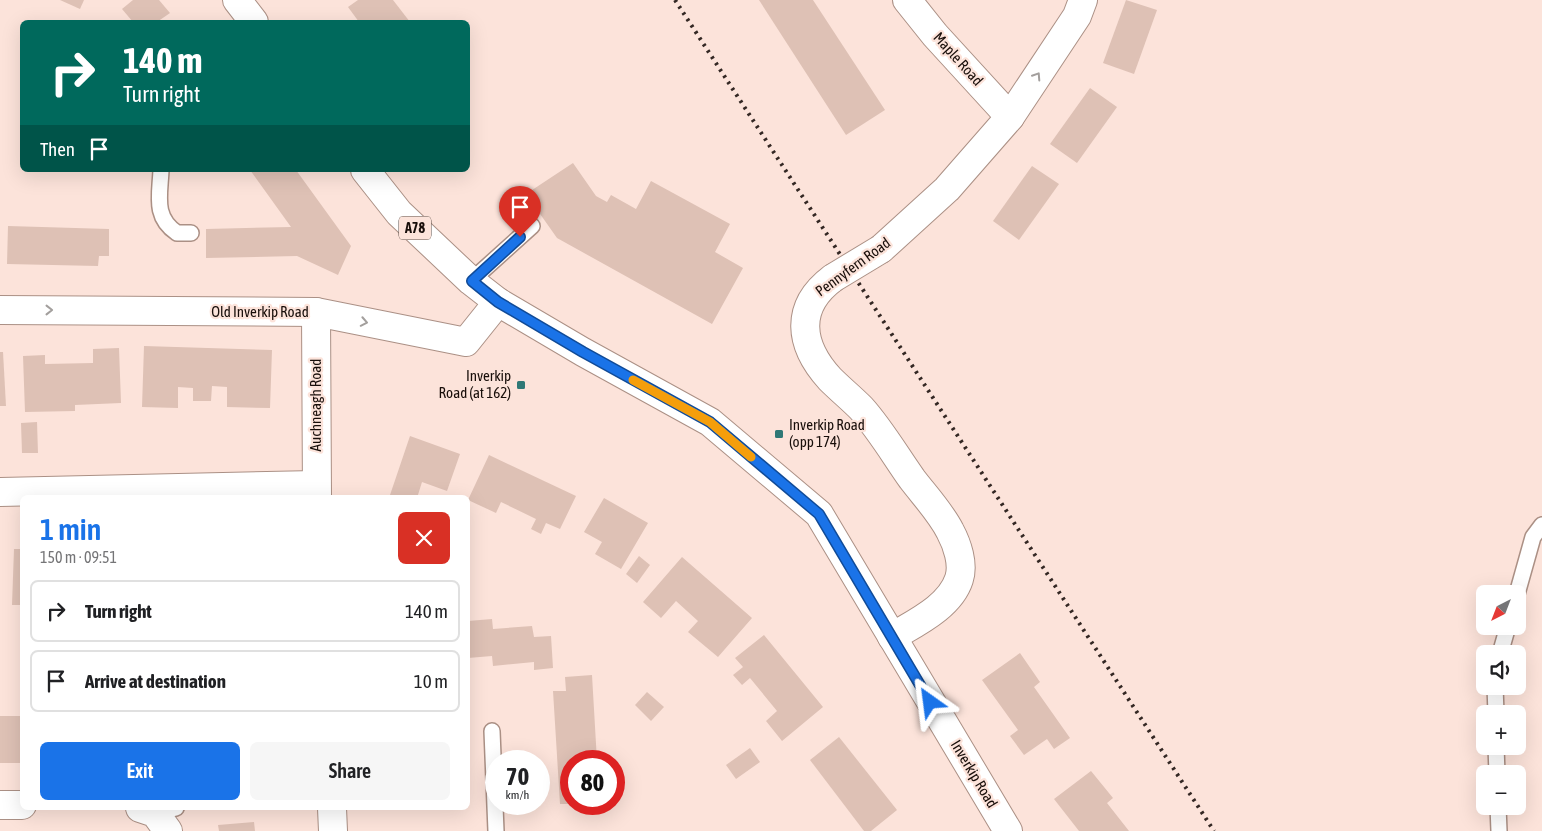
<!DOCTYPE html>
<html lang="en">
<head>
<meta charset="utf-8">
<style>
	body { margin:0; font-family:"Asap Condensed",sans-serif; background:#f6f6f6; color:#202124; height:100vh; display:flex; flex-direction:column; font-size:19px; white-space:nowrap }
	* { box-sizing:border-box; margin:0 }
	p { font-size:16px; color:#757577 }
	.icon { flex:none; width:28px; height:28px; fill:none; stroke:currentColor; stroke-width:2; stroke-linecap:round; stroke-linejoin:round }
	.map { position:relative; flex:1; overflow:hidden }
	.drawer { position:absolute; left:20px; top:495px; width:450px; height:315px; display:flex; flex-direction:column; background:#fff; border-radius:8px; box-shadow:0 5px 20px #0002 }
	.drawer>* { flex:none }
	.top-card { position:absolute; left:20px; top:20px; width:450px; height:152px; border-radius:8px; box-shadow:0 5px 20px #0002; background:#00695c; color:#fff; overflow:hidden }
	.needle { width:32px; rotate:222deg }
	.tools { position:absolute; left:1476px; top:585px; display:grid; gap:10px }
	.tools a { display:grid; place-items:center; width:50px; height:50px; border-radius:8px; background:#fff; box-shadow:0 5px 20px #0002; font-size:25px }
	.speed { position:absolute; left:485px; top:750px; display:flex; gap:10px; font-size:25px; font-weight:700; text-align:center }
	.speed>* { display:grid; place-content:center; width:65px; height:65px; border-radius:50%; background:#fff; box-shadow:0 5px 20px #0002; line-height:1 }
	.speed small { font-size:12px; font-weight:400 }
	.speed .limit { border:8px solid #d22; background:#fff; color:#111 }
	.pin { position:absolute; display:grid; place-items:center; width:42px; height:42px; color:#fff; margin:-51px -21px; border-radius:50% 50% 50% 0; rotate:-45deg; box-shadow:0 0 5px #0007 }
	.pin .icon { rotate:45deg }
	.me { position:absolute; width:55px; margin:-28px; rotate:329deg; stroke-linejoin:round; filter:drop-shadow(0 0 4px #0008) }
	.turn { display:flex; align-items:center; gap:18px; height:105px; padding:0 20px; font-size:22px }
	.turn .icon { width:65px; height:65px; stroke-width:2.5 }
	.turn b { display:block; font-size:35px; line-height:42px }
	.then { display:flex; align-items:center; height:48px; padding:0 20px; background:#0003; gap:10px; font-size:19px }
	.round { display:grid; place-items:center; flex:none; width:52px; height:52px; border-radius:8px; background:#f6f6f6 }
	.overview { display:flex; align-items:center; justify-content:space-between; height:85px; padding:0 20px }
	h1 { font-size:30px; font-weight:600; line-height:38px; color:#1a73e8 }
	.cta { display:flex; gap:10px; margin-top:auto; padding:10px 20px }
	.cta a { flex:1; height:58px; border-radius:8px; background:#1a73e8; color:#fff; font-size:20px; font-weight:600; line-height:58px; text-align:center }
	.cta a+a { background:#f6f6f6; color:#202124 }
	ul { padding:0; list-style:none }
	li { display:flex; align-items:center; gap:15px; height:62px; margin:0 10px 8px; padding:0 10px; border:2px solid #e0e0e0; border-radius:8px }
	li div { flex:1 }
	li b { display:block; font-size:19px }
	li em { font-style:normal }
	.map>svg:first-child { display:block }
	.building { fill:#dec1b5 }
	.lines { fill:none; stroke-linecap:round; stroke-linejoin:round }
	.lane-casing { stroke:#ab9085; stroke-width:18 }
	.street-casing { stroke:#ab9085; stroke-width:30 }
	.highway-casing { stroke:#ab9085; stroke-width:30 }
	.lane { stroke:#fff; stroke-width:15 }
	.street { stroke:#fff; stroke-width:28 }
	.highway { stroke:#fff; stroke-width:28 }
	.rail { stroke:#332723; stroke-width:4; stroke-dasharray:2.5 5; stroke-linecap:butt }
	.street-bridge-casing { stroke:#ab9085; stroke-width:30; stroke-linecap:butt }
	.street-bridge { stroke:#fff; stroke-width:28 }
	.oneway { stroke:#a39f9d }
	.route-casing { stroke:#114b97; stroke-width:12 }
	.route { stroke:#1a73e8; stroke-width:9 }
	.slow { stroke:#f59e0b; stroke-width:9 }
	.poi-dot { fill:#2f7876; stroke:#fce3da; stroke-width:2 }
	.labels { text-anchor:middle; stroke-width:4.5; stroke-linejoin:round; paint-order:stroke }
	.shield { fill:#fce3da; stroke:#5c4e48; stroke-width:1 }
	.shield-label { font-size:14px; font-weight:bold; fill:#180e0a }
	.street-label { font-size:15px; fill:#180e0a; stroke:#fce3da }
	.poi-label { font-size:15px; fill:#180e0a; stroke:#fce3da; text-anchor:end }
</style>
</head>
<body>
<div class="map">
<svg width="1542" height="831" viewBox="0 0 1542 831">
	<rect width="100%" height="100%" fill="#fce3da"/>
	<!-- building -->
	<g class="building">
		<path d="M60 0H84L80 9Z"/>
		<path d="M133 0H159L170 13 157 22H133L122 9Z"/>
		<path d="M358 0H393L410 22H359L348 7Z"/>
		<path d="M759 0H813L885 110 846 135Z"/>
		<path d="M1126 0 1157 10 1134 74 1103 63Z"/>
		<path d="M1090 88 1117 107 1077 163 1050 144Z"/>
		<path d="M573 163 596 196 607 202 611 195 636 209 651 181 730 224 715 252 743 268 712 324 557 238 526 194Z"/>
		<path d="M1032 166 1059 184 1019 240 993 221Z"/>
		<path d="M250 170H296L351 246 338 275 297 256 206 258V229L291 227Z"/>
		<path d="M8 226 109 229V256H99L98 266 7 264Z"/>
		<path d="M144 346 272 350 270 408 227 407V387L212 386 211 401H193V388L178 387V408L142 407Z"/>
		<path d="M119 348 121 403 75 405V411L25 412 23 356 45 355V364L93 363V349Z"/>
		<path d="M0 352H3L6 406H0Z"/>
		<path d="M37 422 38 453H22L21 423Z"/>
		<path d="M410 436 460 454 447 491 422 482 417 498H398L390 495Z"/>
		<path d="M489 455 576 496 560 529 546 523 541 534 531 529 536 519 501 502 496 513 468 500Z"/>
		<path d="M604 498 648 523 621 569 595 554 602 542 584 532Z"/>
		<path d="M14 549H22V605H12Z"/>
		<path d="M639 556 650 565 637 583 626 574Z"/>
		<path d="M682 557 752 618 718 657 688 632 698 621 676 601 661 618 643 602Z"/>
		<path d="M492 619 493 629 532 626 534 637 551 636 553 668 534 670V662L493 666 492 656 468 658V621Z"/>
		<path d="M764 635 823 707 782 741 766 721 777 711 750 678 742 685 733 675 743 667 735 658Z"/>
		<path d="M1020 653 1040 682 1034 687 1070 738 1054 749 1047 739 1024 755 1010 736 1018 730 982 680Z"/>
		<path d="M592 675 597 761H571V804H560L553 691H566L565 677Z"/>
		<path d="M647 692 664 707 651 721 635 705Z"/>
		<rect x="0" y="716" width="22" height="47"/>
		<path d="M839 737 897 810 871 831H864L810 760Z"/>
		<path d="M750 748 760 762 736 779 726 765Z"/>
		<path d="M1091 771 1113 798 1107 803 1129 831H1079L1054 799Z"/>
		<path d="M254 822 255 831H219L218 825Z"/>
	</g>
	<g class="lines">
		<!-- lane casing -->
		<g class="lane-casing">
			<g id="lane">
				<path d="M161 170C160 195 153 217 177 233H191"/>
				<path d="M471 281 532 226"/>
				<path d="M1517 594 1533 537 1542 525"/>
				<path d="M1500 654 1508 626"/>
				<path d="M1495 686 1496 714"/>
				<path d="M492 731 496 831"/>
				<path d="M1496 746 1497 774"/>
				<path d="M1498 806 1499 831"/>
				<path d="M155 813 176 808"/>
			</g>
		</g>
		<!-- street casing -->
		<g class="street-casing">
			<g id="street">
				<path d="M907 0 935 35 1010 117"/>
				<path d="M881 249 947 189 1010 117 1077 16 1083 0"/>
				<path d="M833 278C794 307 799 345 830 379 840 389 851 398 861 408 880 429 895 455 912 479 925 496 941 513 950 531 957 544 964 564 959 579 950 607 915 623 892 637"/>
				<path d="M0 310 316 312 466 342 498 302"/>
				<path d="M316 312 317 498"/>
				<path d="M0 492 316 485"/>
				<path d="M0 805H22"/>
				<path d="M140 808 155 813 168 831"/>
				<path d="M332 808 333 831"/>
			</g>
		</g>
		<!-- highway casing -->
		<g class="highway-casing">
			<g id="highway">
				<path d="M237 0 254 22"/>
				<path d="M365 170 399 213 471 281 498 302 583 352 710 422 819 514 1008 831"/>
			</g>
		</g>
		<!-- lane -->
		<use href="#lane" class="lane"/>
		<!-- street -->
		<use href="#street" class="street"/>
		<!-- highway -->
		<use href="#highway" class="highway"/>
		<!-- rail -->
		<path class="rail" d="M675 0 1214 831"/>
		<!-- street-bridge casing -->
		<g class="street-bridge-casing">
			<path id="street-bridge" d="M833 278 881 249"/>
		</g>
		<!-- street-bridge -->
		<use href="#street-bridge" class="street-bridge"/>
	</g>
	<!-- one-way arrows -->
	<defs><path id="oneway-chevron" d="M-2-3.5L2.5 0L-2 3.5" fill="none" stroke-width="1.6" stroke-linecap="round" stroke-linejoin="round" transform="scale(1.25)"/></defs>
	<g class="oneway">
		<use href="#oneway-chevron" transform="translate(1037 76) rotate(-57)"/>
		<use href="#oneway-chevron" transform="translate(49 310)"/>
		<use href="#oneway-chevron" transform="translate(364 322) rotate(11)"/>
	</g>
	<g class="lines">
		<!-- route casing -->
		<g class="route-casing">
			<path id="route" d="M520 237 472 281 498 302 583 352 710 422 819 514 930 702"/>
		</g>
		<!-- route -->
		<use href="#route" class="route"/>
		<!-- slow -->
		<path class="slow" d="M633 380 710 422 751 457"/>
	</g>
	<!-- markers -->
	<g class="poi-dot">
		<rect x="516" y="380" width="10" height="10" rx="2.5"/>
		<rect x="774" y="429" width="10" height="10" rx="2.5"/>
	</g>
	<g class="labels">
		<!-- shield labels -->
		<rect class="shield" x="399" y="216.5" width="32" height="23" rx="4"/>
		<g class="shield-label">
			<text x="415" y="233">A78</text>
		</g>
		<!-- street labels -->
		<g class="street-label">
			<text transform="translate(958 59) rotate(48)" y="5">Maple Road</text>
			<text transform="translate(853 267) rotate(-36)" y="5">Pennyfern Road</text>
			<text x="260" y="317">Old Inverkip Road</text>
			<text transform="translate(316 405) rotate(-90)" y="5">Auchneagh Road</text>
			<text transform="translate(974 774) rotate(59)" y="5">Inverkip Road</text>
		</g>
		<!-- poi labels -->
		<g class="poi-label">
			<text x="511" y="381">Inverkip<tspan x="511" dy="17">Road (at 162)</tspan></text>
			<text x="789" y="430" text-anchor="start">Inverkip Road<tspan x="789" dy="17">(opp 174)</tspan></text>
		</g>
	</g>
</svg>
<div class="tools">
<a><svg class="needle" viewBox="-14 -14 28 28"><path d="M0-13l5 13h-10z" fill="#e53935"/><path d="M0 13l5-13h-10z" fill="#757577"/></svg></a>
<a><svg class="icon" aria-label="sound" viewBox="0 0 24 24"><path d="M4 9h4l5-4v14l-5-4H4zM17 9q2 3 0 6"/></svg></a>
<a>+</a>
<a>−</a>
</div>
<div class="speed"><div>70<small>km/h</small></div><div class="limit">80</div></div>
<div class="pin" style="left:520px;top:237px;background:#d93025"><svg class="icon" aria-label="arrive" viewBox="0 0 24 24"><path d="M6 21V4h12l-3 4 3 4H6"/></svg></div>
<svg class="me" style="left:930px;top:702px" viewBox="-20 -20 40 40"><path d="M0-17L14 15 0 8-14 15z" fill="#1a73e8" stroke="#fff" stroke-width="4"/></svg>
<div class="top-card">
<div class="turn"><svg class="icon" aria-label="right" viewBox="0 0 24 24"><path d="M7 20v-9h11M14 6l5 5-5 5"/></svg><div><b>140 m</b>Turn right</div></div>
<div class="then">Then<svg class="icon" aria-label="arrive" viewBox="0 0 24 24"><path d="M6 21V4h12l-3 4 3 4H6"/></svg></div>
</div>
<section class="drawer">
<div class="overview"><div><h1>1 min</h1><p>150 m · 09:51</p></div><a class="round" style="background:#d93025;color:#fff"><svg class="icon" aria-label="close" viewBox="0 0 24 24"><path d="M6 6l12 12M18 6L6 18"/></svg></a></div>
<ul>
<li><svg class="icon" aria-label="right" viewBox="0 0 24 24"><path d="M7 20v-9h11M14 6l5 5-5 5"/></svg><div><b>Turn right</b></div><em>140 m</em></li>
<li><svg class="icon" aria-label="arrive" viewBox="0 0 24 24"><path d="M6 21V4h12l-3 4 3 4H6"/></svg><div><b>Arrive at destination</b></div><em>10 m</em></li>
</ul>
<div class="cta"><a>Exit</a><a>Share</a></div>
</section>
</div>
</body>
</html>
